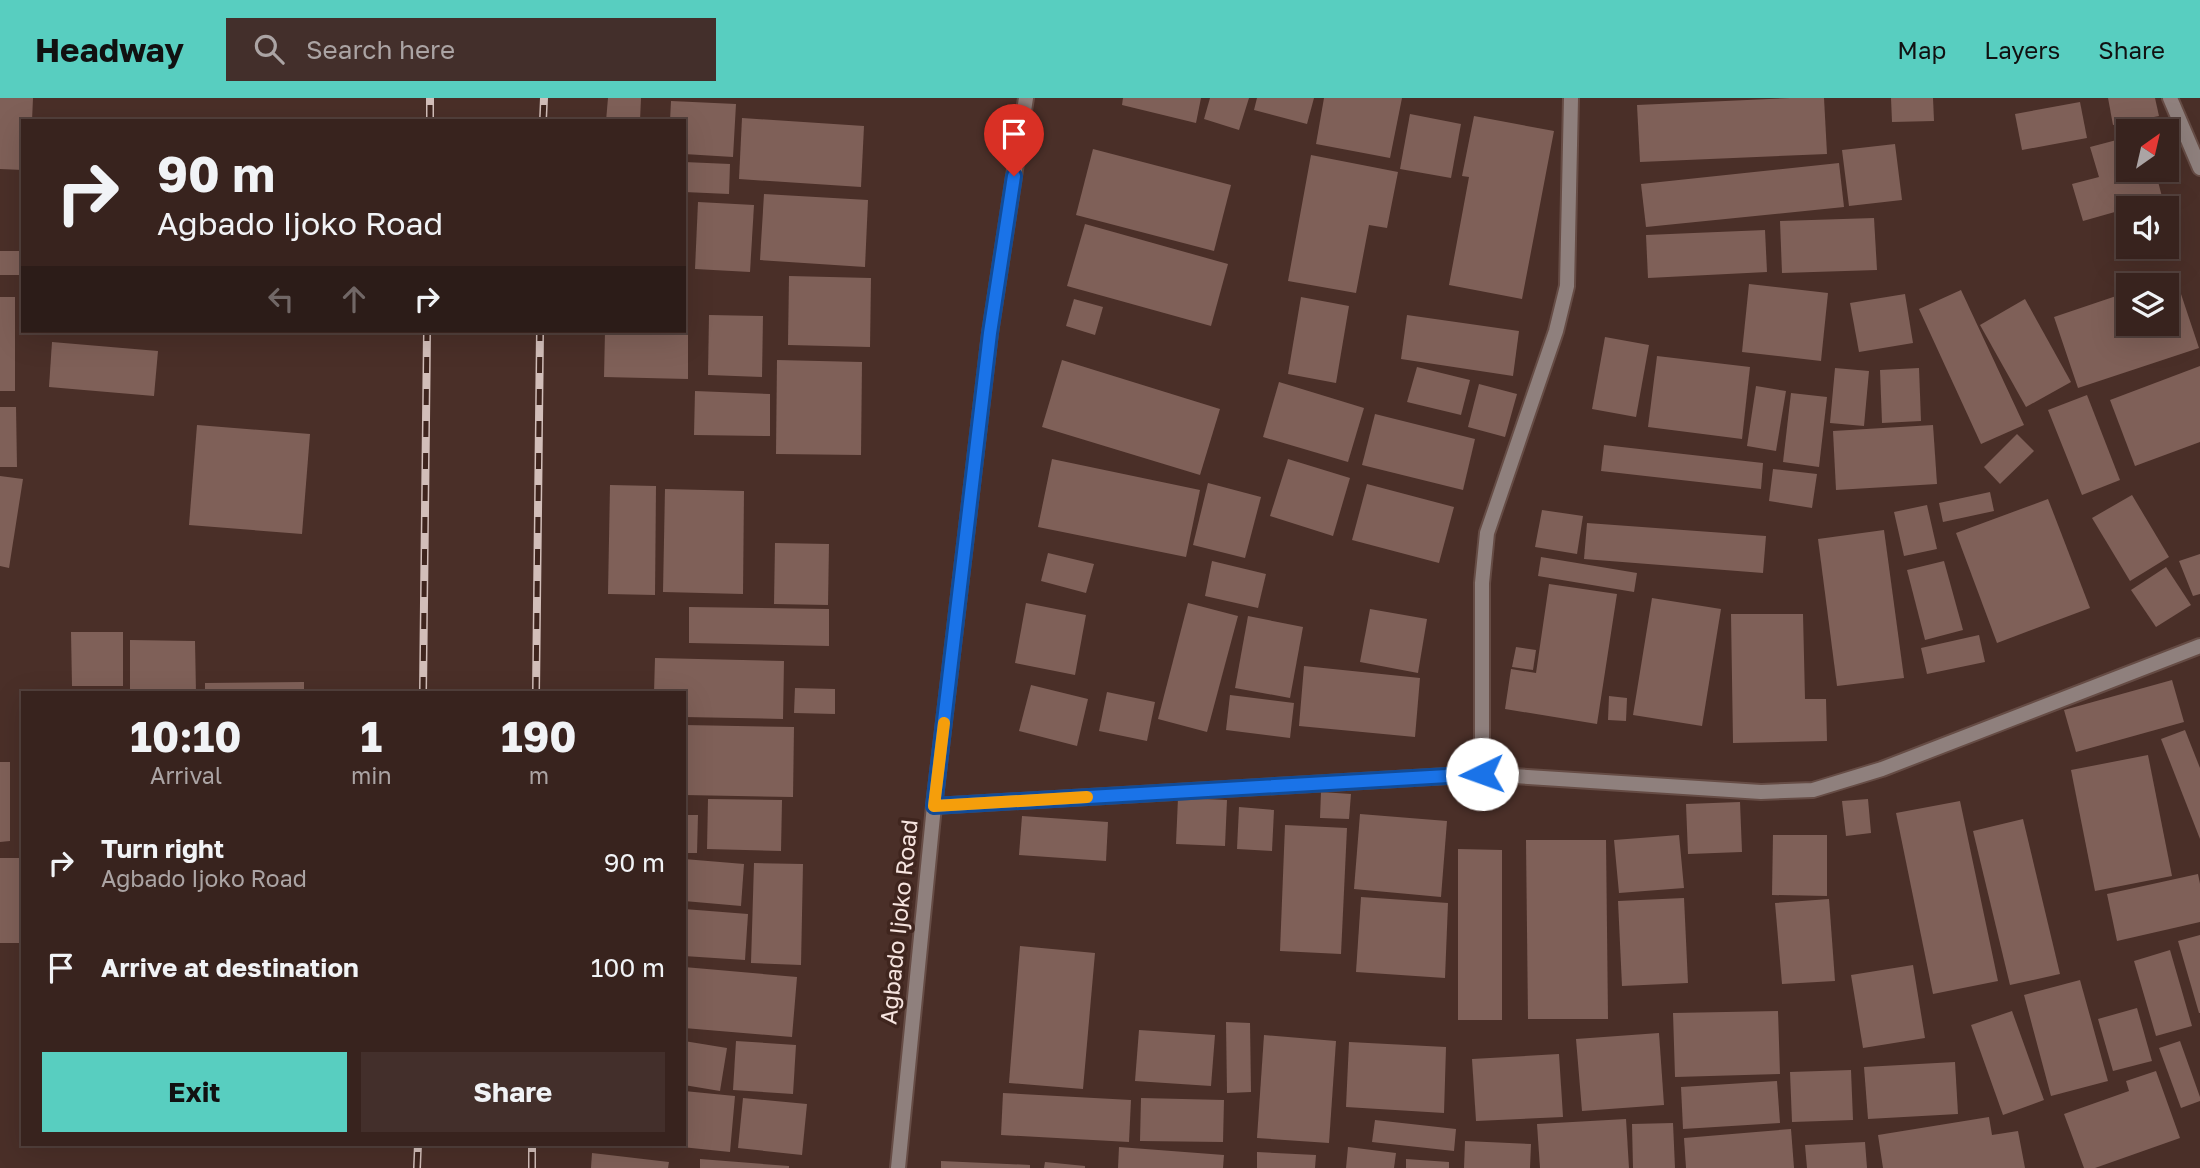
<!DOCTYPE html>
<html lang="en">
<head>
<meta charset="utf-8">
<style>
	body { margin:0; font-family:"Golos Text",sans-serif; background:#432f2b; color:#f1f3f6; height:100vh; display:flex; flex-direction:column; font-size:26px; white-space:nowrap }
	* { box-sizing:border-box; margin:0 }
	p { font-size:23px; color:#aba4a4 }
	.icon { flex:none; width:38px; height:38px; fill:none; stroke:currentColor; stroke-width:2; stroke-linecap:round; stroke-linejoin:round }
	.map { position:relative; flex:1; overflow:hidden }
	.drawer { position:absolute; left:21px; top:593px; width:665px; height:455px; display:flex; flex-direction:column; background:#38231e; border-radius:0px; box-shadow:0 7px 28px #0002,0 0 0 2px #52403c }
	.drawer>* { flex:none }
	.top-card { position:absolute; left:21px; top:21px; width:665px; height:214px; border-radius:0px; box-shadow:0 7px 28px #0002,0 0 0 2px #52403c; background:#38231e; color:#f1f3f6; overflow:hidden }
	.needle { width:46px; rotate:34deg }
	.buttons { position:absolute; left:2116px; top:21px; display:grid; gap:14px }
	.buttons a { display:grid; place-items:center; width:63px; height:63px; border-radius:0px; background:#38231e; box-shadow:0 7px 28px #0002,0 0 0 2px #52403c; font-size:35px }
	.pin { position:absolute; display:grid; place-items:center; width:60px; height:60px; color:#fff; margin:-72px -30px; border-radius:50% 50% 50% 0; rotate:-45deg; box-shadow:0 0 7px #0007 }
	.pin .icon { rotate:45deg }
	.me { position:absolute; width:77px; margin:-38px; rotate:267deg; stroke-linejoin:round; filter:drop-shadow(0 0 5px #0008) }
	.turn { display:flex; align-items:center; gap:24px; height:147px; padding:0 21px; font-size:32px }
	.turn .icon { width:91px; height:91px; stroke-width:2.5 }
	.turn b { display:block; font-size:49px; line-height:60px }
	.lanes { display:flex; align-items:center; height:66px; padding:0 21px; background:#0003; justify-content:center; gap:35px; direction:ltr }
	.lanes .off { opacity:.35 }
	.eta { display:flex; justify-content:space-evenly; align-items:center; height:119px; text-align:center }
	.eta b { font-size:42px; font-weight:700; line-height:49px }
	.cta { display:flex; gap:14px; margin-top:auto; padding:14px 21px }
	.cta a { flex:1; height:80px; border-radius:0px; background:#58cec0; color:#111; font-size:28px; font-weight:700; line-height:80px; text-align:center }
	.cta a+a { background:#432f2b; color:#f1f3f6 }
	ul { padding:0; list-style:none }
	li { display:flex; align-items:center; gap:21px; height:105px; padding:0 21px }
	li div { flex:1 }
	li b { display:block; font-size:26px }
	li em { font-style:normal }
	header { display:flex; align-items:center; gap:42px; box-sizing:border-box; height:98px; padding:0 35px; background:#58cec0; color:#111 }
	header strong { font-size:33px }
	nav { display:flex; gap:38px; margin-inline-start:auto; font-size:24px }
	.search { width:490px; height:63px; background:#432f2b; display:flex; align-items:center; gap:18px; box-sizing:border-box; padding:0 24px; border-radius:0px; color:#aba4a4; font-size:26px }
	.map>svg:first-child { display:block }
	.building { fill:#7f6058 }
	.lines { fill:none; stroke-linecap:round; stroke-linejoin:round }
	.minor-casing { stroke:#664c45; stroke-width:18 }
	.minor { stroke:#8f807d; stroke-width:14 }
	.rail-casing { stroke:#d2beb9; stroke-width:8 }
	.rail { stroke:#3f251e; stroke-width:5; stroke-dasharray:16; stroke-linecap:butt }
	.route-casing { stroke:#114b97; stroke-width:18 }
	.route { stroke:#1a73e8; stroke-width:12 }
	.slow { stroke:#f59e0b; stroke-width:12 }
	.labels { text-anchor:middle; stroke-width:7; stroke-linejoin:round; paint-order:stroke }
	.street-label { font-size:23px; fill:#f6e4df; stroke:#3f251e }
</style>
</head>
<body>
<header>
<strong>Headway</strong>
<div class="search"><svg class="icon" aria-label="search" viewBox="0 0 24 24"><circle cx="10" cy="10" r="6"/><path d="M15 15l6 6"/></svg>Search here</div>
<nav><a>Map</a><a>Layers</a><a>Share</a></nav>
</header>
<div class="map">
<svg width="2200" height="1070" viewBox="0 0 2200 1070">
	<rect width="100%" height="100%" fill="#4a2f28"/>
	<!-- building -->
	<g class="building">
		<path d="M0 0H33L32 23H23V72L0 71Z"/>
		<path d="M608 0H641L640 23H606Z"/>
		<path d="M1123 0H1201L1196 25 1122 7Z"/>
		<path d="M1210 0H1249L1239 32 1204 21Z"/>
		<path d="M1257 0H1314L1307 26 1254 12Z"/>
		<path d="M1324 0H1402L1390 60 1316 46Z"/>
		<path d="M1790 0H1824L1827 56 1640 64 1637 7Z"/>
		<path d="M1891 0H1933L1934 23 1892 24Z"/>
		<path d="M2108 0H2155L2159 18 2113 27Z"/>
		<path d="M671 3 736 6 733 59 684 56V23H670Z"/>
		<path d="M2080 4 2087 40 2022 52 2015 16Z"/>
		<path d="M1410 16 1461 26 1451 80 1400 71Z"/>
		<path d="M1474 18 1554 33 1522 201 1449 187 1469 79 1462 78Z"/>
		<path d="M742 20 864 28 861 89 739 81Z"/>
		<path d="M2128 39V72H2155L2165 110H2136V108L2083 123 2072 86 2099 79 2090 49Z"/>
		<path d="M1895 46 1902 102 1849 108 1842 52Z"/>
		<path d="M1093 51 1231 87 1214 153 1076 117Z"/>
		<path d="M1311 57 1398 74 1387 130 1369 127 1356 195 1288 183Z"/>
		<path d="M684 64 730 66 729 96 684 94Z"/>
		<path d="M1839 65 1844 109 1646 129 1641 86Z"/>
		<path d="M764 96 868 102 865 169 760 162Z"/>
		<path d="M698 104 754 107 750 174 695 171Z"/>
		<path d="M1874 120 1877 172 1782 175 1780 123Z"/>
		<path d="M1085 126 1228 166 1211 228 1067 188Z"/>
		<path d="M1765 132 1767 174 1648 180 1646 137Z"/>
		<rect x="0" y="153" width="19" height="24"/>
		<path d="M789 178 871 180 870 249 788 247Z"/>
		<path d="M2175 178 2199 250 2078 290 2054 219 2128 194V226H2166V187H2150Z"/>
		<path d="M1749 186 1828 195 1821 263 1742 254Z"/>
		<path d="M1961 192 2024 327 1981 346 1919 211Z"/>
		<path d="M1905 196 1913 245 1859 254 1850 205Z"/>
		<rect x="0" y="199" width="15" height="94"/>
		<path d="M1301 199 1349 208 1336 285 1288 276Z"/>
		<path d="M1074 201 1103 209 1095 237 1066 228Z"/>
		<path d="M2025 201 2071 284 2026 309 1980 227Z"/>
		<path d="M709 217 763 218 762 279 708 277Z"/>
		<path d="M1407 217 1519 233 1513 278 1401 261Z"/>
		<path d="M684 222H688V281L604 279 605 233H684Z"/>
		<path d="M1605 239 1649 247 1636 319 1592 311Z"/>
		<path d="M52 244 158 253 154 298 49 289Z"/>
		<path d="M1657 258 1750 269 1742 341 1648 329Z"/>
		<path d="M777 262 862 264 861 357 776 356Z"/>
		<path d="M1062 262 1220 311 1200 377 1042 329Z"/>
		<path d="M2200 268V344L2135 368 2110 302Z"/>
		<path d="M1417 269 1470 282 1461 317 1407 304Z"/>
		<path d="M1835 270 1869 273 1864 328 1830 325Z"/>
		<path d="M1919 270 1921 323 1882 325 1880 272Z"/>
		<path d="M1279 284 1364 310 1348 364 1263 339Z"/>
		<path d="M1479 286 1517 296 1505 339 1468 329Z"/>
		<path d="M1756 288 1786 293 1776 353 1747 348Z"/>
		<path d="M695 293 770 296V338L694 337Z"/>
		<path d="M1791 295 1827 299 1819 369 1783 364Z"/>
		<path d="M2087 297 2120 382 2082 397 2048 312Z"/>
		<path d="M0 309H16L17 369H0Z"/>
		<path d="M1375 316 1475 341 1463 392 1362 367Z"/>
		<path d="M197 327 310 336 302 436 189 427Z"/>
		<path d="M1933 327 1937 386 1836 392 1833 333Z"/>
		<path d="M2017 336 2034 353 2000 386 1984 369Z"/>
		<path d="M1604 347 1763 365 1761 391 1601 373Z"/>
		<path d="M1052 361 1200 392 1186 459 1038 429Z"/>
		<path d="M1288 361 1350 380 1333 438 1270 418Z"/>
		<path d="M1773 371 1817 376 1812 410 1769 403Z"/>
		<path d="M0 378 23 381 9 470 0 468Z"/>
		<path d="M1208 385 1261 399 1245 460 1193 447Z"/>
		<path d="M1367 386 1454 409 1439 465 1352 442Z"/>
		<path d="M610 387 656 388 655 497 608 496Z"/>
		<path d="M665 391 744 393 743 496 663 494Z"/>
		<path d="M1990 394 1994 413 1943 424 1939 405Z"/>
		<path d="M2132 397 2169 459 2130 483 2092 420Z"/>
		<path d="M2048 401 2090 510 1997 545 1956 435Z"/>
		<path d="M1927 407 1937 451 1904 458 1894 414Z"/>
		<path d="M1542 412 1583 418 1577 456 1535 449Z"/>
		<path d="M1587 425 1766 438 1763 475 1584 461Z"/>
		<path d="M1884 432 1904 580 1837 588 1818 441Z"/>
		<path d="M775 445 829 446 828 507 774 506Z"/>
		<path d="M1048 455 1094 466 1086 495 1041 483Z"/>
		<path d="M2200 456V496L2193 498 2179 463Z"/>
		<path d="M1541 459 1637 475 1634 494 1538 478Z"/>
		<path d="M1212 463 1266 476 1258 510 1205 498Z"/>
		<path d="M1944 463 1963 532 1925 542 1907 472Z"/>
		<path d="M2166 469 2191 507 2156 529 2131 492Z"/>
		<path d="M1549 486 1617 496 1597 626 1505 611 1511 571 1536 575Z"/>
		<path d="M1652 500 1721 511 1702 628 1633 617Z"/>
		<path d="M1026 505 1086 517 1075 577 1015 565Z"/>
		<path d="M1188 505 1238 518 1207 634 1158 621Z"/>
		<path d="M689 509 829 511V548L689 545Z"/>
		<path d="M1370 511 1427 521 1418 575 1360 564Z"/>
		<path d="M1731 516H1803L1805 601H1826L1827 643 1733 645Z"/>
		<path d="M1248 518 1303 529 1290 600 1235 590Z"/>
		<path d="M71 534H123V588H72Z"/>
		<path d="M1979 537 1985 564 1927 576 1921 550Z"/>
		<path d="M130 542 195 543 196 595H130Z"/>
		<path d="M1516 549 1536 552 1533 572 1512 569Z"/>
		<path d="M655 560 784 563 783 621 684 619V595H654Z"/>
		<path d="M1304 568 1420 580 1415 639 1299 628Z"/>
		<path d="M2172 582 2184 624 2076 654 2064 612Z"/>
		<path d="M304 584V595H205V585Z"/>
		<path d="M1031 587 1088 601 1077 648 1019 633Z"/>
		<path d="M795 590 835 591V616L794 615Z"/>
		<path d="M1107 594 1155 604 1147 643 1099 633Z"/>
		<path d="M1230 597 1294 605 1290 640 1226 632Z"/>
		<path d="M1609 598 1627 600 1626 623 1608 622Z"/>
		<path d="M684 627 794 629 793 699 684 697Z"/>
		<path d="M2185 632 2200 670V741L2161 641Z"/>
		<path d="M2148 657 2172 778 2095 793 2071 672Z"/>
		<path d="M0 664H10V743L0 744Z"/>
		<path d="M1321 694 1351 696 1349 721 1320 720Z"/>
		<path d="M1178 700 1227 702 1225 748 1176 746Z"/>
		<path d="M708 701 782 702 781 753 707 751Z"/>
		<path d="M1868 701 1871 735 1846 738 1842 703Z"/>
		<path d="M1960 703 1998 883 1933 896 1896 715Z"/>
		<path d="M1740 704 1742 754 1688 756 1686 706Z"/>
		<path d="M1239 709 1274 712 1272 753 1237 751Z"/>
		<path d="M1360 716 1447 723 1441 799 1354 791Z"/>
		<path d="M684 717H698L697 755H684Z"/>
		<path d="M1022 718 1108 724 1106 763 1019 757Z"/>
		<path d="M2023 721 2060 876 2010 887 1973 733Z"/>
		<path d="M1285 727 1347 730 1341 856 1280 853Z"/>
		<path d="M1679 737 1684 790 1619 795 1614 742Z"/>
		<path d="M1773 737H1827V798L1772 797Z"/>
		<path d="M1526 742H1606L1608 921H1528Z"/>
		<path d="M1458 751 1502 752V922H1458Z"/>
		<rect x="0" y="760" width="23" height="85"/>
		<path d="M684 761 744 766 741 808 684 803Z"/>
		<path d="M754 765 803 766 801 867 751 865Z"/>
		<path d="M2198 776 2200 786V824L2117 843 2107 796Z"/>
		<path d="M1361 799 1448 805 1445 880 1356 874Z"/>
		<path d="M1684 800 1688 885 1622 888 1618 803Z"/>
		<path d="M1829 801 1835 883 1782 886 1775 805Z"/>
		<path d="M684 811 748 816 745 862 684 858Z"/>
		<path d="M2200 837V915H2199L2178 843Z"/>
		<path d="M1020 848 1095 855 1083 991 1009 985Z"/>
		<path d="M2170 852 2192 928 2156 938 2134 863Z"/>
		<path d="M1913 867 1925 940 1863 950 1851 877Z"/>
		<path d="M684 869 797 879 792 939 684 930Z"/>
		<path d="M2080 882 2108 983 2051 998 2024 897Z"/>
		<path d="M2137 910 2152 963 2113 973 2098 921Z"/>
		<path d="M1778 913 1780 976 1675 979 1673 915Z"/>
		<path d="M2012 913 2044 1002 2003 1017 1971 927Z"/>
		<path d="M1226 924 1250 925 1251 994 1227 995Z"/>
		<path d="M1139 932 1215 937 1211 988 1135 983Z"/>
		<path d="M1659 935 1664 1007 1582 1013 1576 941Z"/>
		<path d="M1264 937 1336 943 1329 1045 1257 1040Z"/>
		<path d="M684 943 727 950 720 993 684 987Z"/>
		<path d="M736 943 796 947 793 996 733 992Z"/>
		<path d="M2180 943 2200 999V1003L2181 1010 2159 950Z"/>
		<path d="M1349 944 1446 949 1444 1015 1346 1009Z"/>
		<path d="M1559 956 1563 1019 1476 1023 1472 961Z"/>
		<path d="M1955 964 1958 1016 1868 1021 1864 969Z"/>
		<path d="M1851 972 1853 1022 1792 1024 1790 974Z"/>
		<path d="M2156 973 2180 1040 2095 1070H2084L2064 1016 2129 993 2126 983Z"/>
		<path d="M1777 983 1780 1025 1683 1031 1681 989Z"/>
		<path d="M684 993 735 998 730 1054 672 1048V1046H684Z"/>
		<path d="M1003 995 1131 1002 1129 1044 1001 1037Z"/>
		<path d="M743 1000 807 1006 802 1057 738 1050Z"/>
		<path d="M1141 1000 1224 1002 1223 1044 1140 1043Z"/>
		<path d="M1989 1019 1992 1037 2018 1033 2025 1070H1883L1878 1037Z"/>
		<path d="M1626 1021 1629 1070H1540L1537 1026Z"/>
		<path d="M1375 1022 1456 1031 1454 1053 1372 1044Z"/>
		<path d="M1673 1025 1675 1070H1633L1632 1026Z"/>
		<path d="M1791 1031 1794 1070H1686L1684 1040Z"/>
		<path d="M1465 1043 1531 1046 1530 1070H1464Z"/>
		<path d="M1865 1044 1867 1070H1807L1805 1047Z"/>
		<path d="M1119 1049 1224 1057 1223 1070H1118Z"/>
		<path d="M1348 1049 1396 1055 1394 1070H1346Z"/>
		<path d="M1257 1054 1316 1057 1315 1070H1257Z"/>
		<path d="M592 1055 669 1064 668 1070H591Z"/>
		<path d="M700 1061 789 1068V1070H700Z"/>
		<path d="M1406 1061 1449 1064V1070H1406Z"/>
		<path d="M941 1063 1030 1067V1070H941Z"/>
		<path d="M1045 1064 1085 1068V1070H1044Z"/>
	</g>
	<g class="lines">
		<!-- minor casing -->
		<g class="minor-casing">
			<g id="minor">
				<path d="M2170 0 2200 70"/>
				<path d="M1482 676V485L1487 435 1556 233 1567 188 1571 0"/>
				<path d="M934 708 1482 676 1761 694 1813 692 1882 671 2200 548"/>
				<path d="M898 1070 934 708 990 235 1026 0"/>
			</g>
		</g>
		<!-- minor -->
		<use href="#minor" class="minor"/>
		<!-- rail casing -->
		<g class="rail-casing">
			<g id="rail">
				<path d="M430 23V0"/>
				<path d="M543 23 544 0"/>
				<path d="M423 595 427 233"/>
				<path d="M536 595 540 233"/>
				<path d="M417 1070 418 1046"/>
				<path d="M532 1070V1046"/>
			</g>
		</g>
		<!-- rail -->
		<use href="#rail" class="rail"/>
	</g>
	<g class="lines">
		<!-- route casing -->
		<g class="route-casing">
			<path id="route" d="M1014 78 990 235 934 708 1482 676"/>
		</g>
		<!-- route -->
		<use href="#route" class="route"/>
		<!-- slow -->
		<path class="slow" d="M944 625 934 708 1087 699"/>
	</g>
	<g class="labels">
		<!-- street labels -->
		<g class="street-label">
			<text transform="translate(899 824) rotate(-84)" y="8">Agbado Ijoko Road</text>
		</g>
	</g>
</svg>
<div class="buttons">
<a><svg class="needle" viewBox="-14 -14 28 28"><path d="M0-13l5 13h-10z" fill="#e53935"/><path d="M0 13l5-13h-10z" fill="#aba4a4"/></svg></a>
<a><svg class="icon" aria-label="sound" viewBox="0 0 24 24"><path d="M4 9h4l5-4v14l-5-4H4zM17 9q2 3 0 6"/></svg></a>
<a><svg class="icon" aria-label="layers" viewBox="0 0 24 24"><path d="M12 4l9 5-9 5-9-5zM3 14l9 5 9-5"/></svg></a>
</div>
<div class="pin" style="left:1014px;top:78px;background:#d93025"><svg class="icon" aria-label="arrive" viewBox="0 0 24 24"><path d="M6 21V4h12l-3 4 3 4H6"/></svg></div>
<svg class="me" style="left:1482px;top:676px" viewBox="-20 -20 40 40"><circle r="19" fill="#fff"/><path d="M0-13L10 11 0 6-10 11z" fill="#1a73e8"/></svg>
<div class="top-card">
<div class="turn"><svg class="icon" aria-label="right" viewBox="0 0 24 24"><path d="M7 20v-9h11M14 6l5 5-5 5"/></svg><div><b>90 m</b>Agbado Ijoko Road</div></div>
<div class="lanes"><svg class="icon off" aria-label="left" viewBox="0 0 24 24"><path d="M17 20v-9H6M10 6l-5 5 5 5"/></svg><svg class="icon off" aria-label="ahead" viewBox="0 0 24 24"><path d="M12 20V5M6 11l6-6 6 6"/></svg><svg class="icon" aria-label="right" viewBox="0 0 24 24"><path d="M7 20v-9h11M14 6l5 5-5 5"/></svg></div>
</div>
<section class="drawer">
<div class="eta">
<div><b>10:10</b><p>Arrival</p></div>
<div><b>1</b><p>min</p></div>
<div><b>190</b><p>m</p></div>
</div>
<ul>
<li><svg class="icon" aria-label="right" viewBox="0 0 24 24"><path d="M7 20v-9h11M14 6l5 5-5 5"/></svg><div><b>Turn right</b><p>Agbado Ijoko Road</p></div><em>90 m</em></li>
<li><svg class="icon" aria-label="arrive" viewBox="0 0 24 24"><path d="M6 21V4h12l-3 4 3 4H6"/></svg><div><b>Arrive at destination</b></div><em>100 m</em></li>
</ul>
<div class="cta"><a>Exit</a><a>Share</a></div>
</section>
</div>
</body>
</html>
